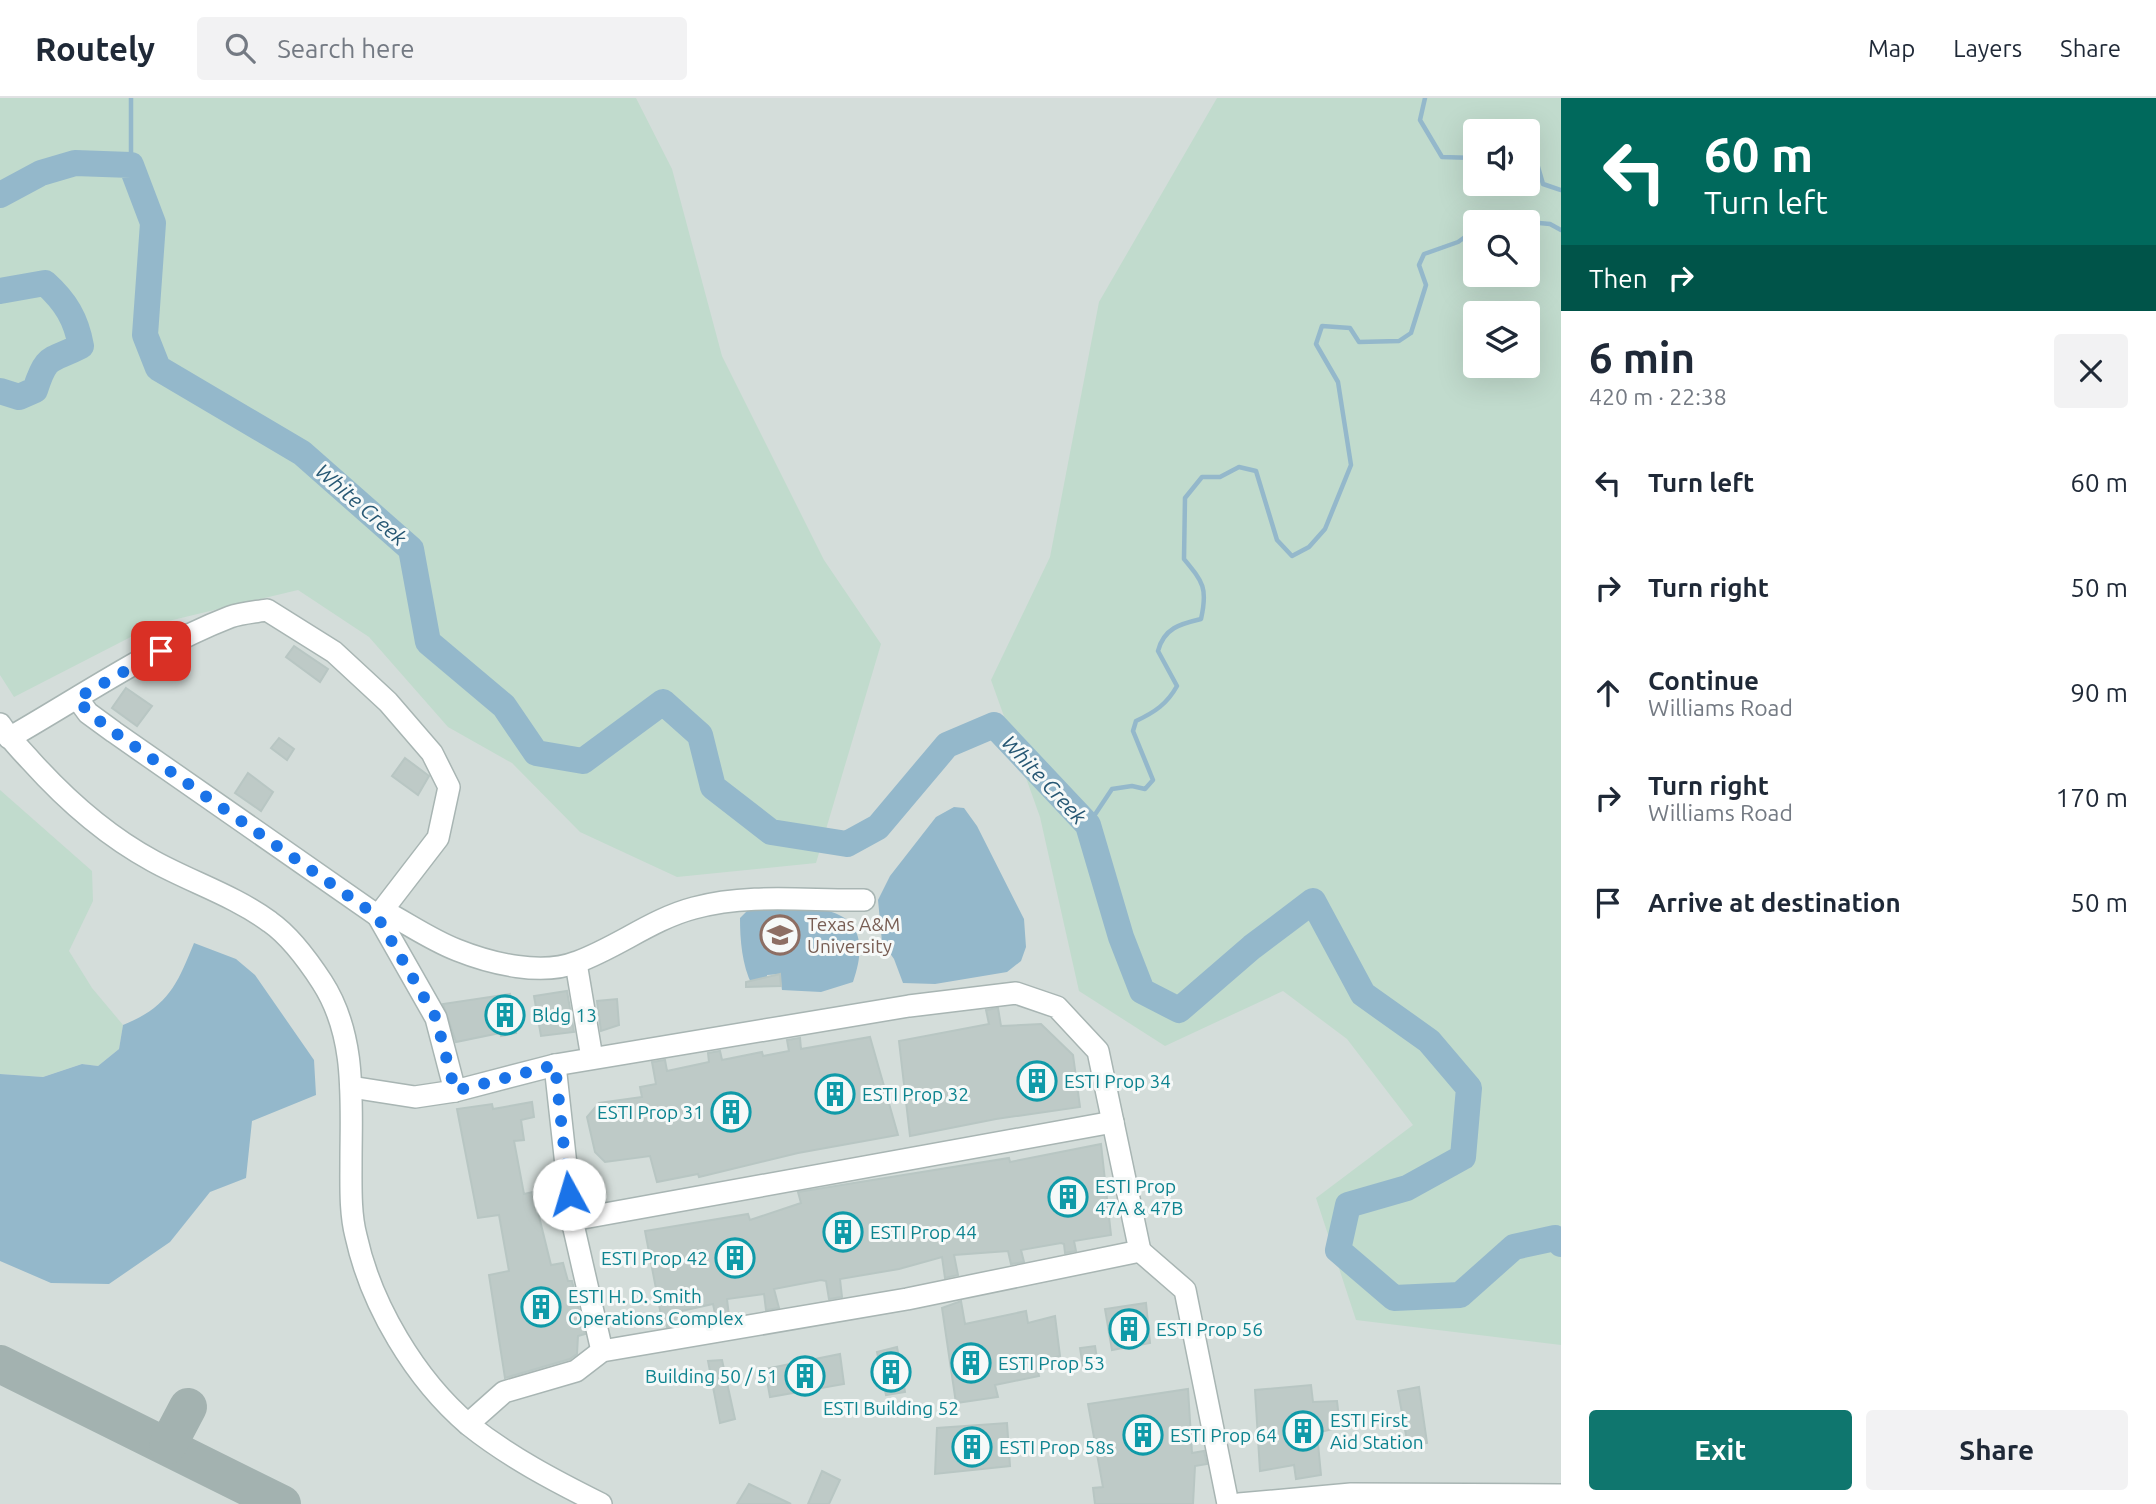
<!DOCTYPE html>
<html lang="en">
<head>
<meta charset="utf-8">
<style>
	body { margin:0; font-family:Ubuntu,sans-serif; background:#f2f2f3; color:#1f2937; height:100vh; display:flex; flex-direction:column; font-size:26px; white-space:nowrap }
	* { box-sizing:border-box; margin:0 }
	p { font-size:23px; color:#747a83 }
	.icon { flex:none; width:38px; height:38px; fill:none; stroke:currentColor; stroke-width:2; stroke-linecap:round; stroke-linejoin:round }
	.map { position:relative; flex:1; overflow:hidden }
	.panel { display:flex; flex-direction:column; background:#fff; width:595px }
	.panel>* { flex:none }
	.top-card { background:#00695c; color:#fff; overflow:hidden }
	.buttons { position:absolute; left:1463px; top:21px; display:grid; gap:14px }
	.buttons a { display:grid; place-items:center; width:77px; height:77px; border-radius:7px; background:#fff; box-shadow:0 7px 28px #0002; font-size:35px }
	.pin { position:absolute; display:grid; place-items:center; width:60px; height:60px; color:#fff; margin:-30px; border-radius:14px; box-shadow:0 4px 10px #0006 }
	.me { position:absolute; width:77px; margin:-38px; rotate:354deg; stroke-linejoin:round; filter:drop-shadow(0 0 5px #0008) }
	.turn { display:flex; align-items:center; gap:24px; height:147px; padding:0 28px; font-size:32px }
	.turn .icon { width:91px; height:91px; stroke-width:2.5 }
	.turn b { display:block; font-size:49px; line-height:60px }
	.then { display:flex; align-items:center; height:66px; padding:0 28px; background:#0003; gap:14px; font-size:26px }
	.round { display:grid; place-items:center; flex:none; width:74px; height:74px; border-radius:7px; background:#f2f2f3 }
	.summary { display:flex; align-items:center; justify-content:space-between; height:119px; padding:0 28px }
	h1 { font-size:42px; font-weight:600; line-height:52px }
	.button { display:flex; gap:14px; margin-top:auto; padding:14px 28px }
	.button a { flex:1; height:80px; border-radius:7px; background:#0f766e; color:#fff; font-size:28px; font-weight:600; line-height:80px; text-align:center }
	.button a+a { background:#f2f2f3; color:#1f2937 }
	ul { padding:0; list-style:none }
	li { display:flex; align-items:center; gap:21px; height:105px; padding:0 28px }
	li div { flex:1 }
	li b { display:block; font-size:26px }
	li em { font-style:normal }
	header { display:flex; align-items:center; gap:42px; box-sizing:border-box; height:98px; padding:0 35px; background:#fff; border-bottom:2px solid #e0e1e3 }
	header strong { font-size:33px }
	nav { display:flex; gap:38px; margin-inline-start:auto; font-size:24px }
	.search { width:490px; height:63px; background:#f2f2f3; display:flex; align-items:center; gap:18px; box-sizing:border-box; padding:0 24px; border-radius:7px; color:#747a83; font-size:26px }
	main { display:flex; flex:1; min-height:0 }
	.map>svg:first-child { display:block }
	.built { fill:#d4ddda; fill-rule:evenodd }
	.green { fill:#c1dbcd; fill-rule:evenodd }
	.water { fill:#94b8cb }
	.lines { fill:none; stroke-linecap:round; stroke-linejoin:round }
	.stream { stroke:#94b8cb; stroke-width:4.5 }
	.river { stroke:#94b8cb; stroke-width:26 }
	.taxiway { stroke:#a3b2b0; stroke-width:38 }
	.building { fill:#becac7; stroke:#b8c6c3; stroke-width:2 }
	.minor-casing { stroke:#a8b5b3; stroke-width:24 }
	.minor { stroke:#fff; stroke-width:21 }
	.route { stroke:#1a73e8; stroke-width:12; stroke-dasharray:0 21.6 }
	.labels { text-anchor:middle; stroke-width:6; stroke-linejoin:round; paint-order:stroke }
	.education-label { font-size:19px; fill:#785e54; stroke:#f6f9f8; text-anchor:start }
	.culture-label { font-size:19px; fill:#0d838f; stroke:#f6f9f8; text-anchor:start }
	.water-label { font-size:21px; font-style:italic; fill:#265773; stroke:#f6f9f8 }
</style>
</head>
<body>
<header>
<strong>Routely</strong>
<div class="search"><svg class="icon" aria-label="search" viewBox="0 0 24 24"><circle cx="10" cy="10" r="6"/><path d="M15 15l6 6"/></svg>Search here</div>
<nav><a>Map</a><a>Layers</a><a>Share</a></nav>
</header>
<main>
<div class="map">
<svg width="1561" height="1406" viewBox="0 0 1561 1406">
	<rect width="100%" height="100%" fill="#e5edeb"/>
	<!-- built -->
	<path class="built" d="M0 0H1561V1406H0ZM1475 33H1528V86H1475ZM1475 124H1528V177H1475ZM1475 215H1528V268H1475Z"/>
	<!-- green -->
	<g class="green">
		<path d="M0 0H636L672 71 722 258 824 462 881 546 816 765 677 779 580 734 512 665 448 629 369 539 298 492 156 526 14 599 0 577Z"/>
		<path d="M1217 0H1561V1247L1356 1222 1316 1100 1413 1027 1347 941 1283 893 1165 948 1079 893 1040 719 991 582 1050 459 1099 204ZM1528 33V86H1475V33ZM1528 124V177H1475V124ZM1528 215V268H1475V215Z"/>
		<path d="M0 692 92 773 93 803 69 853 92 890 123 927 119 951 98 968 82 966 43 979 0 976Z"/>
	</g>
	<!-- water -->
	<g class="water">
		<path d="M954 709 964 710 977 728 1024 821 1026 849 1021 863 1007 874 935 886 903 885 894 861 882 844 878 802 890 778 936 719Z"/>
		<path d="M751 809C809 809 882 800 853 884L821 894 782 892 780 876 767 877V888L752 887C742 867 740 842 740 820Z"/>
		<path d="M194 845 236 861 255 877 314 962 316 997 252 1023 246 1080 210 1094 170 1144 109 1186 51 1185 0 1163V976L43 979 82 966 98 968 119 951 123 927C168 909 177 887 194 845Z"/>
	</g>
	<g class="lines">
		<!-- stream -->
		<g class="stream">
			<path d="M131 0V67"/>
			<path d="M1425 0 1420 22 1442 59 1475 60"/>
			<path d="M1528 63 1538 69 1543 86 1561 92"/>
			<path d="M1487 124H1523"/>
			<path d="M1528 124 1550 126 1561 132"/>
			<path d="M1088 727 1112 691 1132 688 1145 691 1153 682 1133 633 1136 623C1155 614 1167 606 1177 588L1158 553C1164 530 1180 526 1201 521 1208 490 1203 484 1184 461L1185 400 1202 379H1220L1239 369 1256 373 1277 442 1292 458 1309 449 1325 431 1351 367 1338 284 1316 246 1322 228 1350 230 1359 244 1399 243 1411 235 1426 187 1419 167 1424 156 1458 144 1475 132"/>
		</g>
		<!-- river -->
		<g class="river">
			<path d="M0 97 41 75 75 65 131 67 153 125 145 237 158 270 302 355 411 451 428 544 504 608 536 655 583 663 663 604 700 637 713 689 771 734 847 746 878 729 947 647 994 627 1088 727 1121 839 1142 893 1179 912 1252 849 1313 803 1363 896 1429 943 1469 990 1463 1059 1407 1090 1348 1107 1338 1152 1394 1200 1460 1197 1514 1149 1555 1140 1561 1146"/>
			<path d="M0 193 45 185C66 204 76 221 81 248 50 264 47 255 35 292L19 299 0 293"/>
		</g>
		<!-- taxiway -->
		<g class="taxiway">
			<path d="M0 1266 282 1406"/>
			<path d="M168 1347 188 1309"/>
		</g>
	</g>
	<!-- building -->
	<g class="building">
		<path d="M294 548 328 571 320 584 286 559Z"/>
		<path d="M126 590 152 608 137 628 112 610Z"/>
		<path d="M279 640 294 651 287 662 271 650Z"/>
		<path d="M405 660 429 678 418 697 392 678Z"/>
		<path d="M248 675 273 694 261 713 235 695Z"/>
		<path d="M780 876 781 888 746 889V884Z"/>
		<path d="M567 893 574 934 541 938 534 898Z"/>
		<path d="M510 896 516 935 501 938 500 935 456 944 443 906Z"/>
		<path d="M617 901 619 927 601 933 597 903Z"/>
		<path d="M998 910 1001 928 1041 926 1073 957 1080 1009 996 1021 910 1038 899 943 989 926 986 912Z"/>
		<path d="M870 939 898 1037 798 1055 699 1079 698 1076 657 1084 650 1058 605 1064 595 1054 587 1019 599 1005 642 999 640 989 656 986 652 964 665 962 667 973 709 964 708 955 720 953 722 962 762 954 763 958 789 953 787 942 800 940 801 951Z"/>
		<path d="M532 1004 534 1019 521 1022 524 1042 514 1043 524 1096 533 1094 551 1167 563 1165 568 1183H572L585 1236 578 1238 577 1256 570 1261 505 1280 489 1177 509 1173 499 1117 478 1120 457 1011 492 1006 493 1011Z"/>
		<path d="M1101 1046 1111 1137 1074 1143 1076 1153 1065 1155 1064 1146 1061 1145 1021 1152 1024 1164 1011 1166 1008 1153 954 1157 958 1177 945 1180 942 1159 899 1171 840 1181 842 1199 829 1201 826 1183 821 1182 774 1191 779 1210 766 1212 764 1196 727 1201 729 1218 716 1220 713 1206 677 1214 680 1226 667 1229 665 1216 661 1217 645 1133 748 1116 750 1122 801 1105 798 1094 1009 1060 1010 1064Z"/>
		<path d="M961 1203 965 1226 1026 1213 1028 1225 1055 1218 1060 1258 1036 1264 1039 1278 995 1287 998 1299 956 1305 942 1210Z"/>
		<path d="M1146 1205 1150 1245 1112 1252 1105 1211Z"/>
		<path d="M1095 1248 1098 1267 1083 1269 1080 1250Z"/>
		<path d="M897 1249 905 1294 886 1297 877 1254Z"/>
		<path d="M840 1256 844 1286 770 1299 765 1271Z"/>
		<path d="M722 1262 735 1321 720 1325 708 1263Z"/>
		<path d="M1311 1287 1313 1304 1337 1303 1340 1329 1317 1335 1321 1377 1296 1381 1294 1367 1260 1373 1255 1292Z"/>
		<path d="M1419 1289 1427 1345 1408 1348 1398 1293Z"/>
		<path d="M1188 1291 1192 1355 1204 1353 1207 1366 1195 1368 1193 1406H1095L1093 1390 1103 1389 1088 1306Z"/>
		<path d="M1007 1325 1010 1368 935 1376 937 1330Z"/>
		<path d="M822 1373 840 1382 829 1406H808Z"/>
		<path d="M749 1386 791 1406H737Z"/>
	</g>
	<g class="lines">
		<!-- minor casing -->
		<g class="minor-casing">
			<g id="minor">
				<path d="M0 626C9 640 20 651 31 663 67 703 105 737 153 763 191 784 235 798 270 824 290 838 309 864 322 884 357 938 351 1003 351 1064 351 1088 350 1115 356 1138 371 1207 415 1281 469 1327 509 1359 555 1383 601 1406"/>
				<path d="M9 640C79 600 155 548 230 519 241 515 255 514 267 512L334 554 388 604 432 655 449 689 438 740 378 818 114 634 88 615 77 600"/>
				<path d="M382 812C407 825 431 842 457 852 492 866 542 878 577 864 618 849 652 821 694 810 749 795 808 803 864 802"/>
				<path d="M378 818 436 920 455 993"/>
				<path d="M576 865 592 960"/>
				<path d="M555 967 572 1122 602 1253"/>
				<path d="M351 989 415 999 455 993 555 967 909 908 1016 895 1057 909 1098 953 1140 1153 907 1201 602 1253 576 1273 504 1294 468 1326"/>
				<path d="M572 1122 1113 1024"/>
				<path d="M1140 1153 1185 1192 1228 1406"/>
				<path d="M1239 1406 1351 1396 1561 1397"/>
			</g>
		</g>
		<!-- minor -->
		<use href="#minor" class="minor"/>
	</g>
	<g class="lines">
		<!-- route -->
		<path class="route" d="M161 553 77 600 89 615 114 634 377 818 436 920 455 993 555 967 569 1096"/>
	</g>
	<!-- icons -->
	<defs>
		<g id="university-ring" transform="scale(2.0125)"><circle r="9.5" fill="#f6f9f8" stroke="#8d6e63" stroke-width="1.5"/><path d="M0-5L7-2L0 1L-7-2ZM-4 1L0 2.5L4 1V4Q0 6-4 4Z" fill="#8d6e63"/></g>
		<g id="building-ring" transform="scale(2.0125)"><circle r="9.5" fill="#f6f9f8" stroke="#0f9aa8" stroke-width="1.5"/><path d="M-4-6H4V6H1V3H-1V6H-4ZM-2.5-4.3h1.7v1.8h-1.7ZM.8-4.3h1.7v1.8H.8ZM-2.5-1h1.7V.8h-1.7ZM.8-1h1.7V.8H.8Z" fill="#0f9aa8"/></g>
	</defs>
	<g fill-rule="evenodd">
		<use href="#university-ring" x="780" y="837"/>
		<use href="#building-ring" x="505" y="917"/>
		<use href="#building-ring" x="1037" y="983"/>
		<use href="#building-ring" x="835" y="996"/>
		<use href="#building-ring" x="731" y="1014"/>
		<use href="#building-ring" x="1068" y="1099"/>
		<use href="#building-ring" x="843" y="1134"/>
		<use href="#building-ring" x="735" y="1160"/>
		<use href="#building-ring" x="541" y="1209"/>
		<use href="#building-ring" x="1129" y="1231"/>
		<use href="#building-ring" x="971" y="1265"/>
		<use href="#building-ring" x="891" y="1274"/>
		<use href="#building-ring" x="805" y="1278"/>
		<use href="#building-ring" x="1303" y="1333"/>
		<use href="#building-ring" x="1143" y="1337"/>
		<use href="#building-ring" x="972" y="1349"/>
	</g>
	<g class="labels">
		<!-- education labels -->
		<g class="education-label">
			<text x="807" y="833">Texas A&amp;M<tspan x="807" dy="22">University</tspan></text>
		</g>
		<!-- culture labels -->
		<g class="culture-label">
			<text x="532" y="924">Bldg 13</text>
			<text x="1064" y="990">ESTI Prop 34</text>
			<text x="862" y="1003">ESTI Prop 32</text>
			<text x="704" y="1021" text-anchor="end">ESTI Prop 31</text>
			<text x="1095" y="1095">ESTI Prop<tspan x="1095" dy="22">47A &amp; 47B</tspan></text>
			<text x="870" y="1141">ESTI Prop 44</text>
			<text x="708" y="1167" text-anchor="end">ESTI Prop 42</text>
			<text x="568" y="1205">ESTI H. D. Smith<tspan x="568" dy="22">Operations Complex</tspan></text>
			<text x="1156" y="1238">ESTI Prop 56</text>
			<text x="998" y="1272">ESTI Prop 53</text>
			<text x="778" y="1285" text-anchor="end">Building 50 / 51</text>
			<text x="891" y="1317" text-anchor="middle">ESTI Building 52</text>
			<text x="1330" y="1329">ESTI First<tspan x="1330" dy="22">Aid Station</tspan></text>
			<text x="1170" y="1344">ESTI Prop 64</text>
			<text x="999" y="1356">ESTI Prop 58s</text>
		</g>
		<!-- water labels -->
		<g class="water-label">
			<text transform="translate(361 407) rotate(41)" y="7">White Creek</text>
			<text transform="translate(1044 682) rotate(47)" y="7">White Creek</text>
		</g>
	</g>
</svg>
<div class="buttons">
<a><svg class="icon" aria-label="sound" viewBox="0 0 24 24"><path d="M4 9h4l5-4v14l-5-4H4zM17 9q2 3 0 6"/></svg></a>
<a><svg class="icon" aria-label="search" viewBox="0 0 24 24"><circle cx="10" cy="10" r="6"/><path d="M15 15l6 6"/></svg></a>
<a><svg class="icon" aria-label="layers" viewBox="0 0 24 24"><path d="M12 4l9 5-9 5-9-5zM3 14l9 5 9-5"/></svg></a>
</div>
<div class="pin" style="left:161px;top:553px;background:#d93025"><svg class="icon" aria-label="arrive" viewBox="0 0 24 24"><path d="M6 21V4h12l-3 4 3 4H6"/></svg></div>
<svg class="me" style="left:569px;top:1096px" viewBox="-20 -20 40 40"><circle r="19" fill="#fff"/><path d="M0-13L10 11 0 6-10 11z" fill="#1a73e8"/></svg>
</div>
<section class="panel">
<div class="top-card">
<div class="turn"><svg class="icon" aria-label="left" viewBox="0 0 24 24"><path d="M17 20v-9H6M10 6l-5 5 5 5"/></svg><div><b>60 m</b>Turn left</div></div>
<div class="then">Then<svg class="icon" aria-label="right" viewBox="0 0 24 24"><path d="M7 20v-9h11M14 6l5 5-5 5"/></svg></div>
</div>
<div class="summary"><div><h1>6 min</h1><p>420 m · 22:38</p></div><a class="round"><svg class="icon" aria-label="close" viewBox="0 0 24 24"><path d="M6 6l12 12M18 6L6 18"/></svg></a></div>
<ul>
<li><svg class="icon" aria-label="left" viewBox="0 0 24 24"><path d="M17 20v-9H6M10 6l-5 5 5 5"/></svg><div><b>Turn left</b></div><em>60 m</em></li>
<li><svg class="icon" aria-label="right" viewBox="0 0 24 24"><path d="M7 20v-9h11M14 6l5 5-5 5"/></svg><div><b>Turn right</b></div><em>50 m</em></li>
<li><svg class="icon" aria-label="ahead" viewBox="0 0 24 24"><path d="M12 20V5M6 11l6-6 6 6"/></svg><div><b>Continue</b><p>Williams Road</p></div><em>90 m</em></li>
<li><svg class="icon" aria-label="right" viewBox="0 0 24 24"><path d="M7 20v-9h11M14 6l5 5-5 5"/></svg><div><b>Turn right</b><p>Williams Road</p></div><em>170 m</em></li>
<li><svg class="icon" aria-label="arrive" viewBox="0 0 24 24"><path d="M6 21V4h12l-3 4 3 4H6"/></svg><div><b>Arrive at destination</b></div><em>50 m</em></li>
</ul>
<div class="button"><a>Exit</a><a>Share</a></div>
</section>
</main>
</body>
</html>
